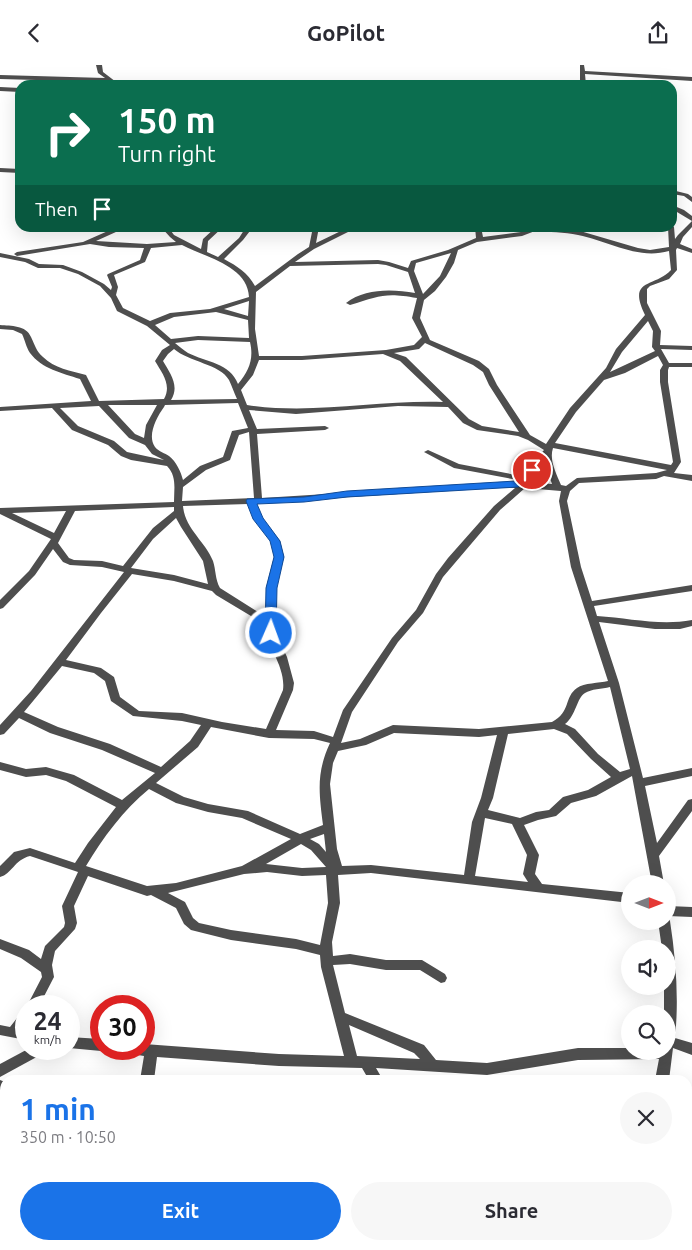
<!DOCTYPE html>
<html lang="en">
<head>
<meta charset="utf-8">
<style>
	body { margin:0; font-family:Ubuntu,sans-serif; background:#f7f7f7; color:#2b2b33; height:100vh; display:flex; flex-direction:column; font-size:19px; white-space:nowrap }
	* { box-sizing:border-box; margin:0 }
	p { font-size:16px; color:#7c7c81 }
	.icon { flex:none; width:28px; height:28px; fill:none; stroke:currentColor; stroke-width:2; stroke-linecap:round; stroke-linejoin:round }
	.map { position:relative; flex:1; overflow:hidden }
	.details { position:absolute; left:0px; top:1010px; width:692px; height:175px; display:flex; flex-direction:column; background:#fff; border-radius:15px 15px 0 0; box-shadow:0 5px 20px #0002 }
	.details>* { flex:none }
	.top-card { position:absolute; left:15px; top:15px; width:662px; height:152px; border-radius:15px; box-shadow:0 5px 20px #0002; background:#0b6e4f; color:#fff; overflow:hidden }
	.needle { width:32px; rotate:90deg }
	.tools { position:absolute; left:621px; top:810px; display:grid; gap:10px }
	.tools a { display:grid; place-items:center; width:55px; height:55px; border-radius:50%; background:#fff; box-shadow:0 5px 20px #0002; font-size:25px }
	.speed { position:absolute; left:15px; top:930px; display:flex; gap:10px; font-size:25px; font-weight:700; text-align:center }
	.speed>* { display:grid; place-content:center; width:65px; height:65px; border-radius:50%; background:#fff; box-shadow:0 5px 20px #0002; line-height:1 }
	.speed small { font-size:12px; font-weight:400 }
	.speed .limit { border:8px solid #d22; background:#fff; color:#111 }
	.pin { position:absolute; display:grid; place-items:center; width:42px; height:42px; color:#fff; margin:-21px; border:2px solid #fff; border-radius:50%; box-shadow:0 1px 5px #0007 }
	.me { position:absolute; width:55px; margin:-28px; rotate:2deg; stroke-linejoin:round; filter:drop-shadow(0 0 4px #0008) }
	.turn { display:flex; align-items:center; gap:18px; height:105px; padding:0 20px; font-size:22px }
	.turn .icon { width:65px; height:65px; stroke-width:2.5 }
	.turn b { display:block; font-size:35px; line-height:42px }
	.then { display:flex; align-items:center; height:48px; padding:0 20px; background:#0003; gap:10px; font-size:19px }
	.round { display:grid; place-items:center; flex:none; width:52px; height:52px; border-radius:26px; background:#f7f7f7 }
	.headline { display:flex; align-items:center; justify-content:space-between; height:85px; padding:0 20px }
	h1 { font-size:30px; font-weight:700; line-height:38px; color:#1a73e8 }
	.action { display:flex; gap:10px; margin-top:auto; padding:10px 20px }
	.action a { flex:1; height:58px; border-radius:30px; background:#1a73e8; color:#fff; font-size:20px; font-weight:700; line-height:58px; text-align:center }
	.action a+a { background:#f7f7f7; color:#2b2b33 }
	header { display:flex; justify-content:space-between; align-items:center; height:65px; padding:0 20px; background:#fff; font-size:22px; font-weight:700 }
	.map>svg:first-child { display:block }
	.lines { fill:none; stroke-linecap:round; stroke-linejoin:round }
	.minor { fill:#4e4e4e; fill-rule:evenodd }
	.route { fill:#1a73e8; stroke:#114b97 }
</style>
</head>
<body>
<header><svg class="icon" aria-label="back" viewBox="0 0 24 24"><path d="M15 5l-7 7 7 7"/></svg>GoPilot<svg class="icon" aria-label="share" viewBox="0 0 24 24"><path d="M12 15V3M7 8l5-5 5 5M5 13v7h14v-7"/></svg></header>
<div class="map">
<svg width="692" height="1185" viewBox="0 0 692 1185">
	<rect width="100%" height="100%" fill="#fff"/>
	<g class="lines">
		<!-- minor -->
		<g class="minor">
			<path d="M96 0H102L103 7 120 20H114L109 17 0 14V10L105 13 98 8Z"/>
			<path d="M580 0H584L585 6 692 12V16L585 9 586 20H580Z"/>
			<path d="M0 22 20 23V27L0 26Z"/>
			<path d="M0 103 20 104V108L0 107Z"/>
			<path d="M672 125 688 129 692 132V137L684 131 672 129Z"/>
			<path d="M672 140 684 145 692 151V156L672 144Z"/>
			<path d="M692 156V162L683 172 680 179 692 184V188L677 183 676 185 677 205 669 214 650 221 647 224V238L661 266 660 280 692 281V285L661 284 669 298H692V302H669L668 305V317L681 397 674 408 692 410V416L664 411 656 414 579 418 570 426 567 436 581 502 592 536 692 520V526L594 541 597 551C629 553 660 561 692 555V561L680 564H655L599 557 619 618 643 713 692 703V711L645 721 657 778 688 735 692 734V746L659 791 664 819H652L632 711 596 731 571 738 556 751 538 755 524 760 539 790 535 809 542 819 630 828V838L371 808 338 810 340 838 332 877 333 891 350 889 386 895H422L445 909 447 913 445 917 441 918 420 905H386L350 899 333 900 345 948 424 980 436 995 487 998 578 983H630V986H668V949H664V921H668V884H662L658 856H668V852L670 856C676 895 679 934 675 973L692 978V990L673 983 669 1015H655L659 994 578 995 487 1010 376 1003 383 1015H369L362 1003 279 1001 157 992 154 1015H140L144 991 126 988 125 984H144V979L279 989 344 991 321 902 320 890 296 884 231 875 191 865 184 859 176 843 151 830 147 831 88 811 74 841 77 858 75 864 55 886 52 900 54 912 39 941H27L42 912 41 907 21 893 0 884V874L29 885 41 894 45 881 64 862 65 858 62 841 78 807 30 791C14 795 12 809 0 812V801L14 787 30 783 75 798 88 778 116 742 66 716 46 710 26 712 0 705V697L26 704 46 702 74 710 122 735 155 708 102 685 50 668 19 653 4 669 0 670V660L31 626 124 507 102 502 70 500 63 497 53 484 35 510 3 543 0 544V535L29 506 51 474 0 449V443L174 437C174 424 177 411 167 401L131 395 121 391 108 380 72 365 52 343 0 346V342L91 336 80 314C62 308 42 304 30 288 26 282 25 275 22 269L13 265 0 264V260C11 261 26 260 31 272 35 280 36 286 43 292 54 303 71 306 86 310L99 336 164 334C172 320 162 308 155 296L162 285 170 280 147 261 117 246 111 233 100 221 78 209 60 203H38L25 197 0 192V188L29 194 39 199 63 200 82 207 104 219 111 225 112 222 107 210 108 209 140 195 144 183 109 182 90 179 17 191 14 189 17 187 83 177 117 162H127L96 176 147 179 176 177 170 172 161 162H168L174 170 201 184 203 174 216 162H223L208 176 207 187 218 192 239 173 246 162H253L243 175 224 194C237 201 248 208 255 221L298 189 309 182 313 162H319L316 178 343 165 344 162H350L348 167 314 184 295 197 378 195 389 197 408 203 411 196 448 185 476 173 475 162H481L483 172 521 167 532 162 551 163 580 166 638 183 650 185 669 182 668 162H672V160L674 162 675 174 678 170ZM535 166C549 167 564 167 578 170 609 176 637 195 669 186L671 205C654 223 627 213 645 250L616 284 606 303 570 343 546 379 530 370 497 320 489 304 479 296 430 275 420 253 424 235 435 226 446 212 454 198 458 185 477 177 522 171ZM182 180C205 192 248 201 249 232L210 244 170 248 150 256 123 243 116 230 118 222 114 210 145 197 151 183ZM451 188 440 211 423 229 414 206 416 198ZM378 199 386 200 408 207 415 228C393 224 365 223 346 238L350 240C379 231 385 227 417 233L412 253 422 272 414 280 386 285 302 291H259L255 264 256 227 290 201ZM249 236 248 251 224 244ZM216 247 248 255 249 273 198 271 171 274 155 260 174 252ZM648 256 653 266 652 282 655 286 610 307 622 287ZM198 275 250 277C254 294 249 306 238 319 230 298 206 297 188 288 183 285 179 281 175 278ZM425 278 473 300 483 307 489 320 519 367 482 361 469 354 406 292 394 288 419 284ZM174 284C189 297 220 299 229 315 232 321 234 328 237 334L171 335C180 321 170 308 163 296L168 289ZM383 289 400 296 443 337C377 335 312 350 247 340L241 325 253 310 259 295H302ZM658 291 663 300 660 305V317L673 397 671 400 555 378 576 347 604 315 625 308ZM238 338 248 363 232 366 223 392 200 401 183 415C181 407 176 396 169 391 165 388 159 387 155 382 147 371 156 353 164 342L165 340ZM108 340H157L146 360 144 373 135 369ZM99 341 129 373 145 380 152 389 164 395 127 387 114 376 78 361 60 343ZM398 341 448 342 463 358 477 365 518 371 528 375 544 385 521 411 459 399 428 385 424 387 454 403 518 415 516 417 262 433 257 369 325 365 329 363 325 361 257 364 249 345 296 349ZM249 367 254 433 182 436 183 422 206 405 230 395 239 370ZM553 383 667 405 656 408 577 413 566 421 561 420C556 408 549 395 553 383ZM544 396 552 419 526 417ZM493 423H515L494 441 448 493 436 509 416 545 392 573 343 645 333 672 314 666 276 665 293 625 294 618 287 592 276 568V523L284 492 280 476 262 453 256 438ZM525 423 561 426 559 436 571 502 608 616C599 618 584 618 577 623 564 632 571 647 552 657L479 664 393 660 360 674 341 678 352 647 398 577 423 548 443 512 500 445ZM248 439 254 453 271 476 274 492 266 523V552L220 523C215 514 216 505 213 496 205 476 185 464 183 441ZM174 442V446L153 463 123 501 102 496 74 495 69 493 58 478 75 446ZM66 446 54 468 12 448ZM176 453 181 462 203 496 208 519 174 510 131 503 153 474ZM132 509 174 516 212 526 216 530 266 560C266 582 286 601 283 625L266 664 222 657 182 648 139 646 120 632 114 612 101 603 66 595 101 548ZM62 601 94 608 105 616 111 636 133 651 182 656 201 660 190 676 161 702 110 679 58 662 24 647ZM610 622 630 704 620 707 598 689 575 664 565 659C576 651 577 632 585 628 591 624 602 624 610 622ZM211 662 269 673 314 674 330 678C316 708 319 728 323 760L300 769 248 746 208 739 184 732 156 718 198 682ZM554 664 567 669 591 694 611 712 588 725 563 732 549 745 536 747 520 753 488 745 493 733 508 669ZM394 668 479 672 497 670 481 733 472 757 464 810 371 800 342 801 337 784 330 719 333 698 338 686 366 680ZM149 724 176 738 208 747 242 753 291 774 242 801 176 818 147 821 86 801C103 773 123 745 149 724ZM485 753 512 759 527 790 523 809 528 817 475 811ZM324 769 326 787 319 779 310 774ZM301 779 311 785 326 802 302 803 266 799ZM267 807 302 811 326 810 328 838 320 880 296 874 231 865 199 858 193 853 185 837 168 828 244 809ZM349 960 414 988 420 994 357 991Z"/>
			<path d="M668 841 692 842V852L668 851Z"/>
			<path d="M26 947V961L24 964 26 965V975L0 970V960L10 962 21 948Z"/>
			<path d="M69 972 101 974V984H106L101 986 69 983Z"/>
			<path d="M28 984H46L44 988 0 1012V999Z"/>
			<path d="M0 1015 5 1017V1036L0 1034Z"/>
			<path d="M102 1180H116L118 1185H104Z"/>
			<path d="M346 1180H362L360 1185H344Z"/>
			<path d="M365 1180H387L389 1185H367Z"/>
			<path d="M622 1180H636L635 1185H621Z"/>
		</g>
	</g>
	<!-- route -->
	<path class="route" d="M532 402 536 405 522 421 518 422 347 432 304 437 257 439 263 453 280 476 284 492 277 523 276 568 271 571 265 568 266 523 274 492 270 476 253 454 246 436 247 434 304 432 347 426 516 416 528 403Z"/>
</svg>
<div class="tools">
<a><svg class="needle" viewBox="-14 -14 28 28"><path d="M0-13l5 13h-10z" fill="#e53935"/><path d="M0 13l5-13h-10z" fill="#7c7c81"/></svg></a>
<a><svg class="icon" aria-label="sound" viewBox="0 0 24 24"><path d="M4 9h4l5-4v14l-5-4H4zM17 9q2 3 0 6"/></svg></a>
<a><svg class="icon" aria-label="search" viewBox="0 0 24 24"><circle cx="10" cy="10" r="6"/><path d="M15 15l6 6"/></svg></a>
</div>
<div class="speed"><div>24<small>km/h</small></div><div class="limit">30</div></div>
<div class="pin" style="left:532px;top:405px;background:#d93025"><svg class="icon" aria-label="arrive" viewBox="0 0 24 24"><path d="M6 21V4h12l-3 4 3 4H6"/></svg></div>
<svg class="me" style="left:271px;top:568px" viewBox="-20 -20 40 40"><circle r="17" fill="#1a73e8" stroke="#fff" stroke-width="3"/><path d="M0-11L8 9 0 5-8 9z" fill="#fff"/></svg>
<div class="top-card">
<div class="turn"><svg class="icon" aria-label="right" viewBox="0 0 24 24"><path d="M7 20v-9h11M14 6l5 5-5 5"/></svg><div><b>150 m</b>Turn right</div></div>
<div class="then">Then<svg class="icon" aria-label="arrive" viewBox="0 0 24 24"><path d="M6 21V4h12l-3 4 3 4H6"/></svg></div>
</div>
<section class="details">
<div class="headline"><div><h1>1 min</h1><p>350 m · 10:50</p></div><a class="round"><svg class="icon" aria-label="close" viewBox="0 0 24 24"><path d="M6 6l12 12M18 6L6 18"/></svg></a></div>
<div class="action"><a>Exit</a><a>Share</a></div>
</section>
</div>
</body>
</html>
